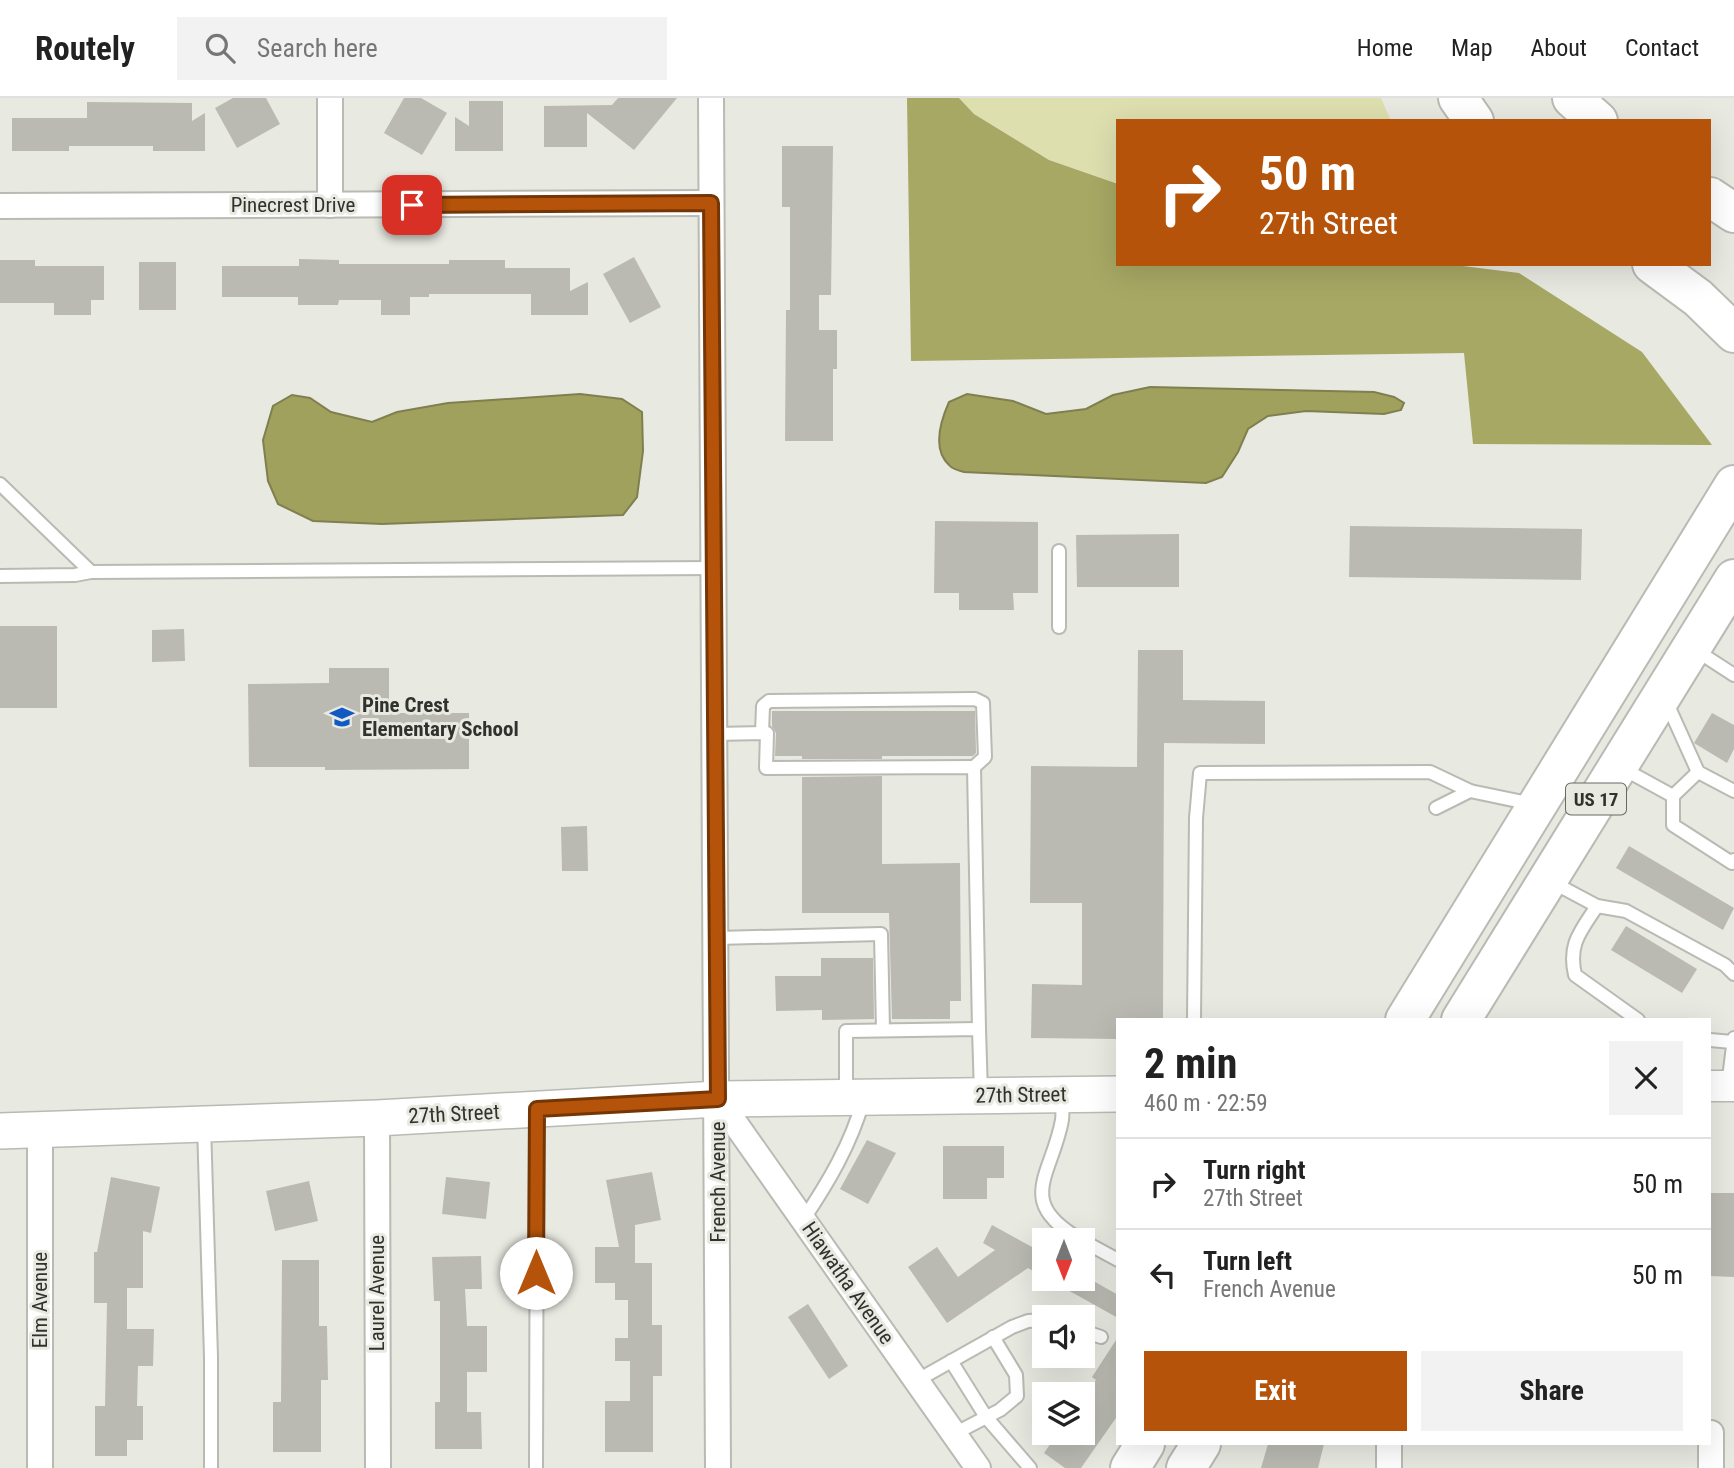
<!DOCTYPE html>
<html lang="en">
<head>
<meta charset="utf-8">
<style>
	body { margin:0; font-family:"Roboto Condensed",sans-serif; background:#f2f2f2; color:#222; height:100vh; display:flex; flex-direction:column; font-size:26px; white-space:nowrap }
	* { box-sizing:border-box; margin:0 }
	p { font-size:23px; color:#767676 }
	.icon { flex:none; width:38px; height:38px; fill:none; stroke:currentColor; stroke-width:2; stroke-linecap:round; stroke-linejoin:round }
	.map { position:relative; flex:1; overflow:hidden }
	.panel { position:absolute; left:1116px; top:920px; width:595px; height:427px; display:flex; flex-direction:column; background:#fff; border-radius:0px; box-shadow:0 7px 28px #0002 }
	.panel>* { flex:none }
	.top-card { position:absolute; left:1116px; top:21px; width:595px; height:147px; border-radius:0px; box-shadow:0 7px 28px #0002; background:#b45309; color:#fff; overflow:hidden }
	.needle { width:46px; rotate:180deg }
	.tools { position:absolute; left:1032px; top:1130px; display:grid; gap:14px }
	.tools a { display:grid; place-items:center; width:63px; height:63px; border-radius:0px; background:#fff; box-shadow:0 7px 28px #0002; font-size:35px }
	.pin { position:absolute; display:grid; place-items:center; width:60px; height:60px; color:#fff; margin:-30px; border-radius:14px; box-shadow:0 4px 10px #0006 }
	.me { position:absolute; width:77px; margin:-38px; rotate:0deg; stroke-linejoin:round; filter:drop-shadow(0 0 5px #0008) }
	.turn { display:flex; align-items:center; gap:24px; height:147px; padding:0 28px; font-size:32px }
	.turn .icon { width:91px; height:91px; stroke-width:2.5 }
	.turn b { display:block; font-size:49px; line-height:60px }
	.round { display:grid; place-items:center; flex:none; width:74px; height:74px; border-radius:0px; background:#f2f2f2 }
	.head { display:flex; align-items:center; justify-content:space-between; height:119px; padding:0 28px }
	h1 { font-size:42px; font-weight:700; line-height:52px }
	.primary-button { display:flex; gap:14px; margin-top:auto; padding:14px 28px }
	.primary-button a { flex:1; height:80px; border-radius:0px; background:#b45309; color:#fff; font-size:28px; font-weight:700; line-height:80px; text-align:center }
	.primary-button a+a { background:#f2f2f2; color:#222 }
	ul { padding:0; list-style:none }
	li { display:flex; align-items:center; gap:21px; height:91px; padding:0 28px; border-top:2px solid #e0e0e0 }
	li div { flex:1 }
	li b { display:block; font-size:26px }
	li em { font-style:normal }
	header { display:flex; align-items:center; gap:42px; box-sizing:border-box; height:98px; padding:0 35px; background:#fff; border-bottom:2px solid #e0e0e0 }
	header strong { font-size:33px }
	nav { display:flex; gap:38px; margin-inline-start:auto; font-size:24px }
	.search { width:490px; height:63px; background:#f2f2f2; display:flex; align-items:center; gap:18px; box-sizing:border-box; padding:0 24px; border-radius:0px; color:#767676; font-size:26px }
	.map>svg:first-child { display:block }
	.green { fill:#dedfaf }
	.forest { fill:#a7a864 }
	.water { fill:#a0a15d; stroke:#7f7f4f; stroke-width:2 }
	.building { fill:#babab3 }
	.lines { fill:none; stroke-linecap:round; stroke-linejoin:round }
	.service-casing { stroke:#b9bab3; stroke-width:16 }
	.minor-casing { stroke:#b9bab3; stroke-width:28 }
	.tertiary-casing { stroke:#b9bab3; stroke-width:33 }
	.secondary-casing { stroke:#b9bab3; stroke-width:38 }
	.primary-casing { stroke:#b9bab3; stroke-width:42 }
	.motorway-casing { stroke:#b9bab3; stroke-width:42 }
	.service { stroke:#fff; stroke-width:12 }
	.minor { stroke:#fff; stroke-width:24 }
	.tertiary { stroke:#fff; stroke-width:30 }
	.secondary { stroke:#fff; stroke-width:35 }
	.primary { stroke:#fff; stroke-width:38 }
	.motorway { stroke:#fff; stroke-width:38 }
	.route-casing { stroke:#753606; stroke-width:18 }
	.route { stroke:#b45309; stroke-width:12 }
	.labels { text-anchor:middle; stroke-width:6; stroke-linejoin:round; paint-order:stroke }
	.shield { fill:#e8e9e1; stroke:#686864; stroke-width:2 }
	.shield-label { font-size:19px; font-weight:bold; fill:#31312e }
	.street-label { font-size:21px; fill:#31312e; stroke:#e8e9e1 }
	.poi-label { font-size:21px; font-weight:bold; fill:#31312e; stroke:#e8e9e1; text-anchor:start }
</style>
</head>
<body>
<header>
<strong>Routely</strong>
<div class="search"><svg class="icon" aria-label="search" viewBox="0 0 24 24"><circle cx="10" cy="10" r="6"/><path d="M15 15l6 6"/></svg>Search here</div>
<nav><a>Home</a><a>Map</a><a>About</a><a>Contact</a></nav>
</header>
<div class="map">
<svg width="1734" height="1370" viewBox="0 0 1734 1370">
	<rect width="100%" height="100%" fill="#e8e9e1"/>
	<!-- green -->
	<path class="green" d="M959 0H1381L1391 23H1118V86L1049 62 974 16Z"/>
	<!-- forest -->
	<path class="forest" d="M907 0H959L974 16 1049 62 1118 86V166H1447L1519 175 1642 254 1712 347 1473 346 1464 255 911 263Z"/>
	<!-- water -->
	<g class="water">
		<path d="M1150 289 1374 294 1394 299 1404 305 1401 312 1384 316 1306 313 1268 318 1248 331 1238 354 1222 379 1206 385 964 374C960 373 952 371 949 367 932 351 941 322 949 304L967 296 1013 303 1046 316 1086 311 1113 297Z"/>
		<path d="M580 296 622 301 642 314 643 353 637 399 623 417 382 426 313 423 278 406 268 383 263 342 273 308 292 297 310 300 331 314 372 324 397 314 448 305Z"/>
	</g>
	<!-- building -->
	<g class="building">
		<path d="M233 0H266L280 26 237 50 215 10Z"/>
		<path d="M404 0H421L447 15 422 57 384 35Z"/>
		<path d="M618 0H677L634 52 587 15V49H544V8L612 7Z"/>
		<path d="M469 3H503V53H455V19L469 28Z"/>
		<path d="M87 4 192 5V23L205 15V53H153V48H69V53H12V20H87Z"/>
		<path d="M782 48H833L831 197H819V232H837V271H833V343H785L786 212H790V109H782Z"/>
		<path d="M634 159 661 209 630 225 603 176Z"/>
		<path d="M299 161 339 162V166H449V162H505V170H570V193L588 184V217H531V196H429V199H410V217H381V202H339L338 207H298V199H222V168H299Z"/>
		<path d="M0 162H35V168H104V202H91V217H54V205H0Z"/>
		<rect x="139" y="164" width="37" height="48"/>
		<path d="M935 423 1038 424V495H1013L1014 512H959V495H934Z"/>
		<path d="M1350 428 1582 431 1581 482 1349 479Z"/>
		<path d="M1179 436V489H1077L1076 437Z"/>
		<rect x="0" y="528" width="57" height="82"/>
		<path d="M184 531 185 563 152 564V532Z"/>
		<path d="M1138 552H1183V602L1265 603V646L1164 645 1163 922H1118V941L1031 940 1032 886 1082 887V805H1030L1031 668 1137 669Z"/>
		<path d="M329 570H389V615H469V671L325 672V669H249L248 586 329 585Z"/>
		<path d="M772 613H975L976 655 973 658H882V661H802V658H775L776 635 772 628Z"/>
		<path d="M1712 615 1734 627V651L1727 665 1694 645Z"/>
		<path d="M882 678V766L960 765 961 903H950V921H892L889 815H802V679Z"/>
		<path d="M587 728 588 773H562L561 729Z"/>
		<path d="M1629 748 1734 810 1723 832 1616 770Z"/>
		<path d="M1626 828 1697 871 1682 895 1611 852Z"/>
		<path d="M821 860H873L874 921 822 922V912L776 913 775 878H821Z"/>
		<path d="M867 1042 896 1055 868 1106 840 1091Z"/>
		<path d="M943 1048H1004V1080H987V1101H943Z"/>
		<path d="M652 1074 661 1122 635 1127V1165H652V1227H662V1278H653V1354H605V1303H630V1263H615V1240H628V1202H615V1185H595V1149H619L606 1082Z"/>
		<path d="M111 1079 160 1089 151 1135 143 1133V1190H127V1231H154L153 1268H138L137 1308H143V1342H127V1358H95V1308H105L107 1205H94V1154H97Z"/>
		<path d="M446 1079 490 1084 486 1121 442 1116Z"/>
		<path d="M309 1083 318 1123 275 1133 266 1093Z"/>
		<path d="M1710 1095H1734V1179L1710 1178Z"/>
		<path d="M992 1127 1045 1156V1179L1028 1170 947 1225 908 1169 937 1149 958 1179 995 1152 983 1145Z"/>
		<path d="M481 1158 482 1191H465L467 1228H487V1274H467V1314H481L482 1351H435V1304H440V1203H434L432 1159Z"/>
		<path d="M282 1162H319V1228H327L328 1282H321V1354H273V1304H281Z"/>
		<path d="M1048 1181H1090L1118 1197V1220Z"/>
		<path d="M808 1206 848 1268 829 1281 788 1219Z"/>
		<path d="M1118 1239V1317L1081 1370H1065L1044 1355 1058 1335H1083V1300L1096 1282 1092 1279Z"/>
		<path d="M1268 1346H1324L1318 1370H1261Z"/>
	</g>
	<g class="lines">
		<!-- service casing -->
		<g class="service-casing">
			<g id="service">
				<path d="M0 386 91 474"/>
				<path d="M1059 453V529"/>
				<path d="M0 478 75 477 91 474 714 470"/>
				<path d="M1694 551 1734 577"/>
				<path d="M1666 603 1698 674 1734 693"/>
				<path d="M762 635 763 608 769 603 975 601 983 605 985 659 974 669"/>
				<path d="M715 636 767 635 766 670 974 669 979 931"/>
				<path d="M1620 669 1673 698V727L1732 765 1734 762"/>
				<path d="M1673 698 1698 674"/>
				<path d="M1436 710 1470 693 1532 706"/>
				<path d="M1552 784 1597 808 1626 813 1725 867 1734 876"/>
				<path d="M1597 808C1580 834 1568 846 1575 877L1638 922"/>
				<path d="M717 840 881 836 883 932"/>
				<path d="M1194 922 1196 720 1200 675 1430 674 1470 693"/>
				<path d="M1710 942 1732 944"/>
				<path d="M1728 988 1734 940"/>
				<path d="M846 999V933L979 931 981 996"/>
				<path d="M1062 1000C1062 1007 1063 1015 1062 1022 1052 1078 1013 1104 1083 1143"/>
				<path d="M204 1027 211 1259V1370"/>
				<path d="M803 1122C828 1085 851 1046 863 1003"/>
				<path d="M1083 1143 1118 1162"/>
				<path d="M1083 1233 1101 1239"/>
				<path d="M951 1263 986 1319 1030 1370"/>
				<path d="M916 1283 1012 1229 1028 1223 1045 1222"/>
				<path d="M954 1336 1000 1312 1017 1298 1016 1277 993 1239"/>
				<path d="M536 1370 537 1013"/>
			</g>
		</g>
		<!-- minor casing -->
		<g class="minor-casing">
			<g id="minor">
				<path d="M330 0V107"/>
				<path d="M711 0 718 1370"/>
				<path d="M0 108 711 105"/>
				<path d="M718 1001 978 1370"/>
				<path d="M377 1020 378 1370"/>
				<path d="M1711 1335V1370"/>
				<path d="M1389 1346V1370"/>
				<path d="M40 1370V1033"/>
			</g>
		</g>
		<!-- tertiary casing -->
		<g class="tertiary-casing">
			<path id="tertiary" d="M1710 988H1734"/>
		</g>
		<!-- secondary casing -->
		<g class="secondary-casing">
			<path id="secondary" d="M0 1033 377 1020 718 1001 1118 996"/>
		</g>
		<!-- primary casing -->
		<g class="primary-casing">
			<g id="primary">
				<path d="M1405 922 1734 387"/>
				<path d="M1461 922 1734 481"/>
				<path d="M1130 1370 1145 1346"/>
				<path d="M1186 1370 1201 1346"/>
			</g>
		</g>
		<!-- motorway casing -->
		<g class="motorway-casing">
			<g id="motorway">
				<path d="M1458 0 1474 23"/>
				<path d="M1572 0 1598 23"/>
				<path d="M1710 99 1734 115"/>
				<path d="M1652 166 1698 200 1734 235"/>
			</g>
		</g>
		<!-- service -->
		<use href="#service" class="service"/>
		<!-- minor -->
		<use href="#minor" class="minor"/>
		<!-- tertiary -->
		<use href="#tertiary" class="tertiary"/>
		<!-- secondary -->
		<use href="#secondary" class="secondary"/>
		<!-- primary -->
		<use href="#primary" class="primary"/>
		<!-- motorway -->
		<use href="#motorway" class="motorway"/>
	</g>
	<g class="lines">
		<!-- route casing -->
		<g class="route-casing">
			<path id="route" d="M412 107 711 105 718 1001 537 1011 536 1175"/>
		</g>
		<!-- route -->
		<use href="#route" class="route"/>
	</g>
	<!-- icons -->
	<defs>
		<g id="school-bare" transform="scale(1.89)"><path d="M0-5L7-2L0 1L-7-2ZM-4 1L0 2.5L4 1V4Q0 6-4 4Z" fill="#115ac4" stroke="#e8e9e1" stroke-width="2.5" paint-order="stroke"/></g>
	</defs>
	<g fill-rule="evenodd">
		<use href="#school-bare" x="342" y="619"/>
	</g>
	<g class="labels">
		<!-- shield labels -->
		<rect class="shield" x="1566" y="685.5" width="60" height="31" rx="5"/>
		<g class="shield-label">
			<text x="1596" y="708">US 17</text>
		</g>
		<!-- street labels -->
		<g class="street-label">
			<text x="293" y="114">Pinecrest Drive</text>
			<text transform="translate(1021 997) rotate(-1)" y="7">27th Street</text>
			<text transform="translate(454 1016) rotate(-3)" y="7">27th Street</text>
			<text transform="translate(718 1084) rotate(-90)" y="7">French Avenue</text>
			<text transform="translate(848 1185) rotate(55)" y="7">Hiawatha Avenue</text>
			<text transform="translate(377 1195) rotate(-90)" y="7">Laurel Avenue</text>
			<text transform="translate(40 1202) rotate(-90)" y="7">Elm Avenue</text>
		</g>
		<!-- poi labels -->
		<g class="poi-label">
			<text x="362" y="614">Pine Crest<tspan x="362" dy="24">Elementary School</tspan></text>
		</g>
	</g>
</svg>
<div class="tools">
<a><svg class="needle" viewBox="-14 -14 28 28"><path d="M0-13l5 13h-10z" fill="#e53935"/><path d="M0 13l5-13h-10z" fill="#767676"/></svg></a>
<a><svg class="icon" aria-label="sound" viewBox="0 0 24 24"><path d="M4 9h4l5-4v14l-5-4H4zM17 9q2 3 0 6"/></svg></a>
<a><svg class="icon" aria-label="layers" viewBox="0 0 24 24"><path d="M12 4l9 5-9 5-9-5zM3 14l9 5 9-5"/></svg></a>
</div>
<div class="pin" style="left:412px;top:107px;background:#d93025"><svg class="icon" aria-label="arrive" viewBox="0 0 24 24"><path d="M6 21V4h12l-3 4 3 4H6"/></svg></div>
<svg class="me" style="left:536px;top:1175px" viewBox="-20 -20 40 40"><circle r="19" fill="#fff"/><path d="M0-13L10 11 0 6-10 11z" fill="#b45309"/></svg>
<div class="top-card">
<div class="turn"><svg class="icon" aria-label="right" viewBox="0 0 24 24"><path d="M7 20v-9h11M14 6l5 5-5 5"/></svg><div><b>50 m</b>27th Street</div></div>
</div>
<section class="panel">
<div class="head"><div><h1>2 min</h1><p>460 m · 22:59</p></div><a class="round"><svg class="icon" aria-label="close" viewBox="0 0 24 24"><path d="M6 6l12 12M18 6L6 18"/></svg></a></div>
<ul>
<li><svg class="icon" aria-label="right" viewBox="0 0 24 24"><path d="M7 20v-9h11M14 6l5 5-5 5"/></svg><div><b>Turn right</b><p>27th Street</p></div><em>50 m</em></li>
<li><svg class="icon" aria-label="left" viewBox="0 0 24 24"><path d="M17 20v-9H6M10 6l-5 5 5 5"/></svg><div><b>Turn left</b><p>French Avenue</p></div><em>50 m</em></li>
</ul>
<div class="primary-button"><a>Exit</a><a>Share</a></div>
</section>
</div>
</body>
</html>
